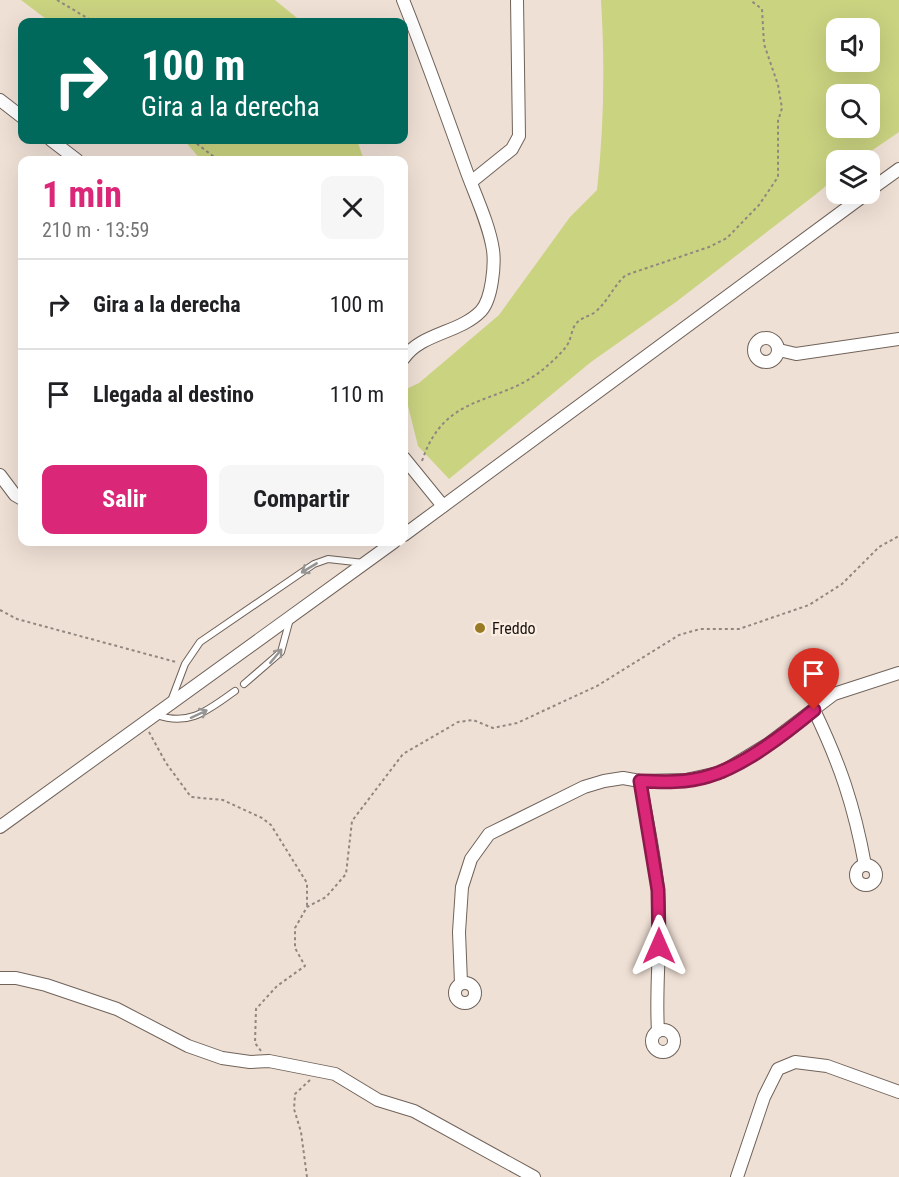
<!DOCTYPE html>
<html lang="es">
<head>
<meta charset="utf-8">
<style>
	body { margin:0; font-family:"Roboto Condensed",sans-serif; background:#f6f6f6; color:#202124; height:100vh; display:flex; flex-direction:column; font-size:22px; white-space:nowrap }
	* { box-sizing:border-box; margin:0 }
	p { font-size:20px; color:#757577 }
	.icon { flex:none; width:33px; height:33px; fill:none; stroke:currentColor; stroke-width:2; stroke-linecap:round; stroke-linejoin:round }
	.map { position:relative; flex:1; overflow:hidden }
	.sheet { position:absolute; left:18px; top:156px; width:390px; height:390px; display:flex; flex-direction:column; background:#fff; border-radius:12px; box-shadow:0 6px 24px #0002 }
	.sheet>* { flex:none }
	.top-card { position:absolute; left:18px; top:18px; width:390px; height:126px; border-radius:12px; box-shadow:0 6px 24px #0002; background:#00695c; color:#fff; overflow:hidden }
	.buttons { position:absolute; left:826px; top:18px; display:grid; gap:12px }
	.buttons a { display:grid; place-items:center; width:54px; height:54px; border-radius:12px; background:#fff; box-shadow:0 6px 24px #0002; font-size:30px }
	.pin { position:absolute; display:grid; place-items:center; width:51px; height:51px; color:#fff; margin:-62px -26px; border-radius:50% 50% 50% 0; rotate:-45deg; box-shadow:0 0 6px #0007 }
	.pin .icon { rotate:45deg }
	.me { position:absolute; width:66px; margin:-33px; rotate:0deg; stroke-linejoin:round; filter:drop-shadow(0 0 4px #0008) }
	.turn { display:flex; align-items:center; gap:21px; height:126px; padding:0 24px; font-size:27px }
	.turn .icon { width:78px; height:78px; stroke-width:2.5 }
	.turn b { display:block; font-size:42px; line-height:51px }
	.round { display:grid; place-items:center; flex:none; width:63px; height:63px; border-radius:12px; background:#f6f6f6 }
	.overview { display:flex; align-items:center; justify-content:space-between; height:102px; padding:0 24px }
	h1 { font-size:36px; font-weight:700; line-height:45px; color:#db2777 }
	.action { display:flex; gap:12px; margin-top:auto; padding:12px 24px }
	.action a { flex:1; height:69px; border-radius:12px; background:#db2777; color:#fff; font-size:24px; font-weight:700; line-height:69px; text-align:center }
	.action a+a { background:#f6f6f6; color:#202124 }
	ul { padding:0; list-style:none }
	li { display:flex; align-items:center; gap:18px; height:90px; padding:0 24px; border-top:2px solid #e0e0e0 }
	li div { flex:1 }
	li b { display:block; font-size:22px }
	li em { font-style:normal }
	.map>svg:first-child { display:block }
	.green { fill:#cad380; fill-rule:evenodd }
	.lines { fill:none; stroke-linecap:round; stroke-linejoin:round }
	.service-casing { stroke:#70635a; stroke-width:8 }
	.minor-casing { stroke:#70635a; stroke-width:14 }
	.path { stroke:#91877f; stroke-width:2; stroke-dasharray:3 3; stroke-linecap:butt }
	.service { stroke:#fff; stroke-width:6 }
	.minor { stroke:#fff; stroke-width:12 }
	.oneway { stroke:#979593 }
	.route-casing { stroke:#8e194d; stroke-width:15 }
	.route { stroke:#db2777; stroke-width:10 }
	.poi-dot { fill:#9a7b25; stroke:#fcede2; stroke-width:2 }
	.labels { text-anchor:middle; stroke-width:4.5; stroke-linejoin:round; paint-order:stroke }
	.poi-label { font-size:16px; fill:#18130f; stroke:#fcede2; text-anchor:start }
</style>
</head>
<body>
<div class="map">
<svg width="899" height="1177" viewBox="0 0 899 1177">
	<rect width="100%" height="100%" fill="#efe0d5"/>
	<!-- green -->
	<g class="green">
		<path d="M21 0H275L302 22H50Z"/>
		<path d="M601 0H899V132L858 160H837V177L815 195 676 302 591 362 449 479 418 446 404 390 419 383 499 315 570 217 597 190C604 127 605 64 601 0ZM837 28H870V62H837ZM870 94V128H837V94Z"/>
		<path d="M184 140H357L364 160H201Z"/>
	</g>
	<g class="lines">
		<!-- service casing -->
		<g class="service-casing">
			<g id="service">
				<path d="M244 684 281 652 290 619"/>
				<path d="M171 701 185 664 200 642 314 564 328 559 364 563"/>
				<path d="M157 715C190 727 209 709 235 691"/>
			</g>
		</g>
		<!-- minor casing -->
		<g class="minor-casing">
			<g id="minor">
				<path d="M403 0C425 55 445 111 465 167 474 193 489 223 493 250 495 265 492 299 481 311 460 333 421 333 404 358"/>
				<path d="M0 100 22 117"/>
				<path d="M51 140 77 160"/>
				<path d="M471 182 512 149 519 136 517 0"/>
				<path d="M870 190 899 169"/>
				<circle cx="766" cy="350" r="12"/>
				<path d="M779 350 796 354 899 339"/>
				<path d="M404 458 443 506"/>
				<path d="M0 475 15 495 22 499"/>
				<path d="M404 535 866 194"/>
				<path d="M814 710C840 764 854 805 865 865"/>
				<path d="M640 781C646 818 655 855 658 892 662 939 655 985 658 1031"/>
				<path d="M0 827 394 542"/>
				<circle cx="866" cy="875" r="10"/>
				<path d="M0 978H16L46 985 117 1009 188 1046 222 1058 250 1062 269 1061 335 1074 378 1100 414 1111 534 1177"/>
				<circle cx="465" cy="993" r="10"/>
				<path d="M461 983 459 932 462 887 471 859 489 834 584 787 604 781 623 778 640 781 686 780 722 772 768 744 834 694 899 673"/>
				<circle cx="663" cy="1041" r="11"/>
				<path d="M737 1177 764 1097 778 1069 795 1062 827 1066 899 1092"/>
			</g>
		</g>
		<!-- path -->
		<g class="path">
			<path d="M57 0 94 22"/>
			<path d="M192 140 218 160"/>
			<path d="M422 461C446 389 500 408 547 366 555 359 564 351 569 342 571 337 572 330 575 325 580 318 587 317 594 313 608 302 613 286 626 275L709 247 727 238 759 205 778 177V121L782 108 778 85 764 44 762 9 750 0"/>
			<path d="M0 610 17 619 176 662"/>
			<path d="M149 732 166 763 191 797 223 800 262 818 271 825 307 883V906"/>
			<path d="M261 1051 255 1043 256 1009 277 986 305 966 295 948V928L307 907 326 897 346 874 352 821 403 754 458 722 473 720 493 728 517 723 597 686 679 635 700 629H739L809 605 842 584 879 547 899 536"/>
			<path d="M307 1177 301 1132 294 1109 295 1094 310 1080"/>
		</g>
		<!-- service -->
		<use href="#service" class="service"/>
		<!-- minor -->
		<use href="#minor" class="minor"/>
	</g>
	<!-- one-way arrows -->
	<defs><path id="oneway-shaft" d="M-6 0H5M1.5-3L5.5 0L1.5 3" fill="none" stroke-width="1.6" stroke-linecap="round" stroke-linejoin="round" transform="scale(1.5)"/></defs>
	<g class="oneway">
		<use href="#oneway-shaft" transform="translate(309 568) rotate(149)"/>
		<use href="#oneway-shaft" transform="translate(276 656) rotate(-50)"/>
		<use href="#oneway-shaft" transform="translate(199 714) rotate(-25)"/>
	</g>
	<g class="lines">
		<!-- route casing -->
		<g class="route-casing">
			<path id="route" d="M659 946 658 890 640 781C663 782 687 783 709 776 744 766 786 733 814 710"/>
		</g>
		<!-- route -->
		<use href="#route" class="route"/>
	</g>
	<!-- markers -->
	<circle class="poi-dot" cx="480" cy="628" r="6"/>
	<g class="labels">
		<!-- poi labels -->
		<g class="poi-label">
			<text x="492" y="634">Freddo</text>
		</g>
	</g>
</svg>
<div class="buttons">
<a><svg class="icon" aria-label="sound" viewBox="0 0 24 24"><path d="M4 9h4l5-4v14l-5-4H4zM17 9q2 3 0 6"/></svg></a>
<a><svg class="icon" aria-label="search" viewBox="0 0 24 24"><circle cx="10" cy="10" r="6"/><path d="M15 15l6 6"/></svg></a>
<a><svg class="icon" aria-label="layers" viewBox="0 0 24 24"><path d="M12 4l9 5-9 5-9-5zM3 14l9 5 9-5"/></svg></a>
</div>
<div class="pin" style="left:814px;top:710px;background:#d93025"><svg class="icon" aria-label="arrive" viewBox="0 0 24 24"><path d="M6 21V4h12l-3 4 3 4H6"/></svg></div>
<svg class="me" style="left:659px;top:946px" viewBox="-20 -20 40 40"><path d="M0-17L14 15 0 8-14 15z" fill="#db2777" stroke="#fff" stroke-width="4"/></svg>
<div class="top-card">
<div class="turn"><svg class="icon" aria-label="right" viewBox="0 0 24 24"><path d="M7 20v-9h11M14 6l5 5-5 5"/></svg><div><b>100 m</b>Gira a la derecha</div></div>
</div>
<section class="sheet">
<div class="overview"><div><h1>1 min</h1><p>210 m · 13:59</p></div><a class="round"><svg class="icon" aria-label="close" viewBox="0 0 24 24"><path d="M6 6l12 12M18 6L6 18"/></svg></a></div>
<ul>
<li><svg class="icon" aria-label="right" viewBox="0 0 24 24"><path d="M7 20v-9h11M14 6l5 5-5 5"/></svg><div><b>Gira a la derecha</b></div><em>100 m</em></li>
<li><svg class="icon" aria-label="arrive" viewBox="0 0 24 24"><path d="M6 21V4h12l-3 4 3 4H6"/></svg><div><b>Llegada al destino</b></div><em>110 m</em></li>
</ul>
<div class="action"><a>Salir</a><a>Compartir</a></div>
</section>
</div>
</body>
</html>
